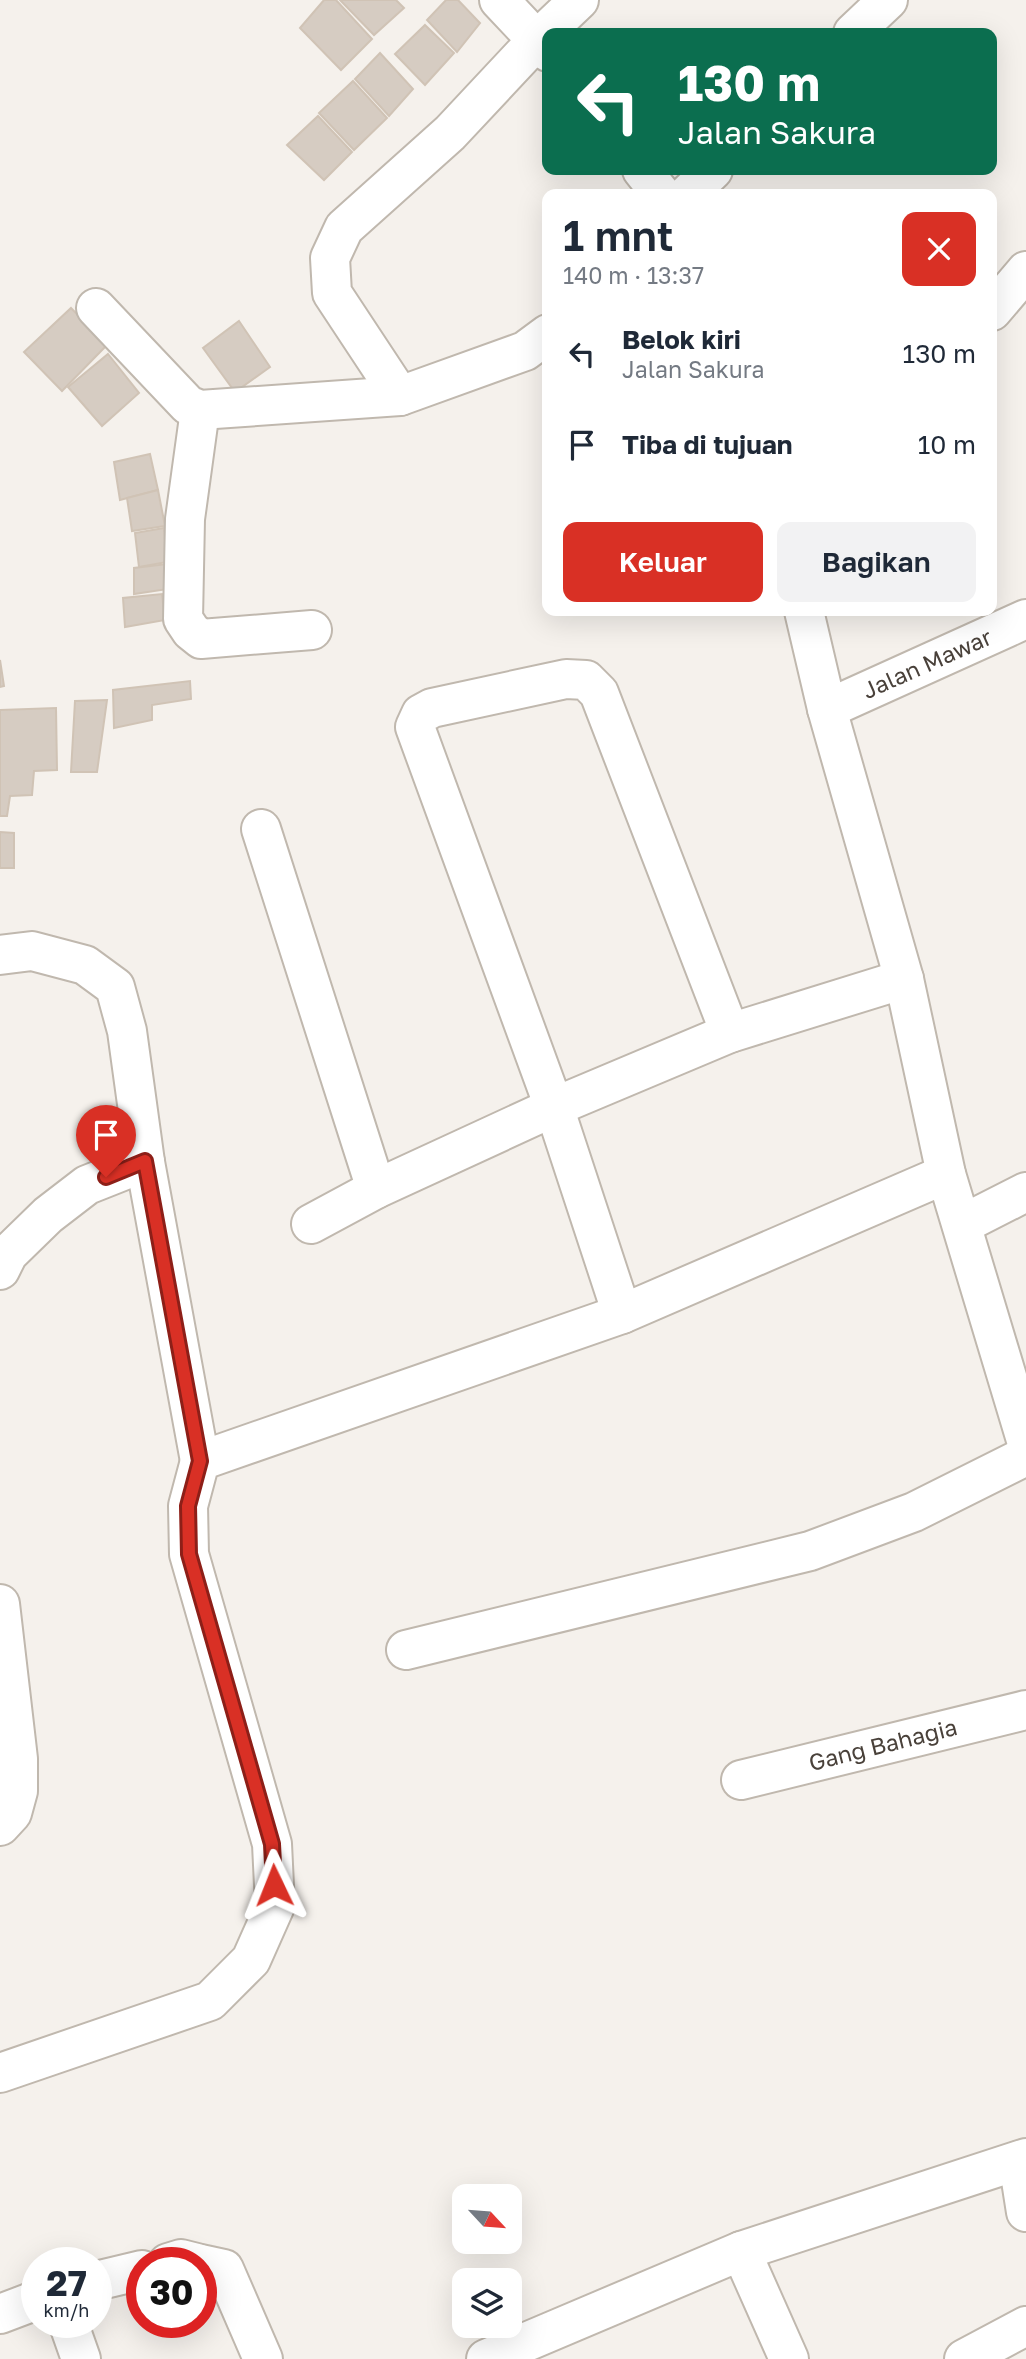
<!DOCTYPE html>
<html lang="id">
<head>
<meta charset="utf-8">
<style>
	body { margin:0; font-family:"Golos Text",sans-serif; background:#f2f2f3; color:#1f2937; height:100vh; display:flex; flex-direction:column; font-size:26px; white-space:nowrap }
	* { box-sizing:border-box; margin:0 }
	p { font-size:23px; color:#747a83 }
	.icon { flex:none; width:38px; height:38px; fill:none; stroke:currentColor; stroke-width:2; stroke-linecap:round; stroke-linejoin:round }
	.map { position:relative; flex:1; overflow:hidden }
	.side { position:absolute; left:542px; top:189px; width:455px; height:427px; display:flex; flex-direction:column; background:#fff; border-radius:14px; box-shadow:0 7px 28px #0002 }
	.side>* { flex:none }
	.hud { position:absolute; left:542px; top:28px; width:455px; height:147px; border-radius:14px; box-shadow:0 7px 28px #0002; background:#0b6e4f; color:#fff; overflow:hidden }
	.needle { width:46px; rotate:116deg }
	.buttons { position:absolute; left:452px; top:2184px; display:grid; gap:14px }
	.buttons a { display:grid; place-items:center; width:70px; height:70px; border-radius:14px; background:#fff; box-shadow:0 7px 28px #0002; font-size:35px }
	.speed { position:absolute; left:21px; top:2247px; display:flex; gap:14px; font-size:35px; font-weight:700; text-align:center }
	.speed>* { display:grid; place-content:center; width:91px; height:91px; border-radius:50%; background:#fff; box-shadow:0 7px 28px #0002; line-height:1 }
	.speed small { font-size:18px; font-weight:400 }
	.speed .limit { border:10px solid #d22; background:#fff; color:#111 }
	.pin { position:absolute; display:grid; place-items:center; width:60px; height:60px; color:#fff; margin:-72px -30px; border-radius:50% 50% 50% 0; rotate:-45deg; box-shadow:0 0 7px #0007 }
	.pin .icon { rotate:45deg }
	.me { position:absolute; width:77px; margin:-38px; rotate:358deg; stroke-linejoin:round; filter:drop-shadow(0 0 5px #0008) }
	.turn { display:flex; align-items:center; gap:24px; height:147px; padding:0 21px; font-size:32px }
	.turn .icon { width:91px; height:91px; stroke-width:2.5 }
	.turn b { display:block; font-size:49px; line-height:60px }
	.round { display:grid; place-items:center; flex:none; width:74px; height:74px; border-radius:14px; background:#f2f2f3 }
	.headline { display:flex; align-items:center; justify-content:space-between; height:119px; padding:0 21px }
	h1 { font-size:42px; font-weight:600; line-height:52px }
	.cta { display:flex; gap:14px; margin-top:auto; padding:14px 21px }
	.cta a { flex:1; height:80px; border-radius:14px; background:#d93025; color:#fff; font-size:28px; font-weight:600; line-height:80px; text-align:center }
	.cta a+a { background:#f2f2f3; color:#1f2937 }
	ul { padding:0; list-style:none }
	li { display:flex; align-items:center; gap:21px; height:91px; padding:0 21px }
	li div { flex:1 }
	li b { display:block; font-size:26px }
	li em { font-style:normal }
	.map>svg:first-child { display:block }
	.building { fill:#d6ccc2; stroke:#d0c3b5; stroke-width:2 }
	.lines { fill:none; stroke-linecap:round; stroke-linejoin:round }
	.minor-casing { stroke:#c0b8ae; stroke-width:42 }
	.minor { stroke:#fff; stroke-width:38 }
	.route-casing { stroke:#8d1f18; stroke-width:18 }
	.route { stroke:#d93025; stroke-width:12 }
	.labels { text-anchor:middle; stroke-width:5; stroke-linejoin:round; paint-order:stroke }
	.street-label { font-size:23px; fill:#49413a; stroke:#fff }
</style>
</head>
<body>
<div class="map">
<svg width="1026" height="2359" viewBox="0 0 1026 2359">
	<rect width="100%" height="100%" fill="#f5f1ec"/>
	<!-- building -->
	<g class="building">
		<path d="M324 0H336L372 39 341 70 300 28Z"/>
		<path d="M340 0H396L404 8 374 35Z"/>
		<path d="M446 0H458L480 23 457 52 427 20Z"/>
		<path d="M425 25 454 53 425 85 395 54Z"/>
		<path d="M380 53 413 89 389 116 355 79Z"/>
		<path d="M353 81 387 118 354 150 319 113Z"/>
		<path d="M318 116 352 152 324 180 287 145Z"/>
		<path d="M71 308 107 345 62 391 24 352Z"/>
		<path d="M239 321 270 367 235 392 203 348Z"/>
		<path d="M108 354 139 393 102 426 68 387Z"/>
		<path d="M150 454 158 490 120 500 114 462Z"/>
		<path d="M158 490 165 526 132 531 127 498Z"/>
		<path d="M164 528 167 562 139 567 135 533Z"/>
		<path d="M167 564 168 589 134 594V568Z"/>
		<path d="M162 594 165 620 125 627 123 598Z"/>
		<path d="M0 660 4 686 0 687Z"/>
		<path d="M190 681 191 699 152 705V720L114 728 113 690Z"/>
		<path d="M107 700 97 772H71L75 701Z"/>
		<path d="M56 708 57 770 34 771 32 795 10 796 7 816H0V710Z"/>
		<path d="M0 832 14 833V868H0Z"/>
	</g>
	<g class="lines">
		<!-- minor casing -->
		<g class="minor-casing">
			<g id="minor">
				<path d="M499 0 548 52"/>
				<path d="M853 33 888 0"/>
				<path d="M642 170 661 194"/>
				<path d="M688 194 713 170"/>
				<path d="M96 308 188 405 200 410 400 396 525 351 548 334"/>
				<path d="M992 311 1026 271"/>
				<path d="M400 396 332 293 330 258 344 228 450 133 538 39 579 0"/>
				<path d="M200 410 185 519 183 619 191 631 201 639 312 630"/>
				<path d="M804 611 827 709 904 979 946 1174 1026 1440"/>
				<path d="M827 709 1026 619"/>
				<path d="M261 829 376 1189"/>
				<path d="M0 955 32 951 85 965 115 987 127 1031 145 1162 200 1461"/>
				<path d="M311 1224 376 1189 554 1107 730 1033 904 979"/>
				<path d="M963 1224 1026 1192"/>
				<path d="M0 1270 8 1254 48 1215 87 1185 145 1162"/>
				<path d="M622 1314 554 1107 415 727 421 714 432 708 566 679 586 680 599 693 730 1033"/>
				<path d="M0 1604 18 1759V1791L12 1813 0 1826"/>
				<path d="M406 1650 810 1551 914 1512 1026 1456"/>
				<path d="M741 1780 1026 1710"/>
				<path d="M0 2073 210 2001 251 1960 275 1906 272 1844 189 1554 188 1506 200 1461 622 1314 946 1174"/>
				<path d="M1018 2161 1026 2212"/>
				<path d="M741 2251 789 2359"/>
				<path d="M168 2263 181 2259 197 2263"/>
				<path d="M201 2264 224 2269 263 2359"/>
				<path d="M96 2281 142 2270"/>
				<path d="M0 2314 37 2300"/>
				<path d="M68 2322 81 2359"/>
				<path d="M486 2359 741 2251 1026 2158"/>
				<path d="M964 2359 1026 2326"/>
			</g>
		</g>
		<!-- minor -->
		<use href="#minor" class="minor"/>
	</g>
	<g class="lines">
		<!-- route casing -->
		<g class="route-casing">
			<path id="route" d="M106 1177 145 1161 200 1461 188 1506 189 1554 272 1844 274 1885"/>
		</g>
		<!-- route -->
		<use href="#route" class="route"/>
	</g>
	<g class="labels">
		<!-- street labels -->
		<g class="street-label">
			<text transform="translate(927 664) rotate(-24)" y="8">Jalan Mawar</text>
			<text transform="translate(883 1745) rotate(-14)" y="8">Gang Bahagia</text>
		</g>
	</g>
</svg>
<div class="buttons">
<a><svg class="needle" viewBox="-14 -14 28 28"><path d="M0-13l5 13h-10z" fill="#e53935"/><path d="M0 13l5-13h-10z" fill="#747a83"/></svg></a>
<a><svg class="icon" aria-label="layers" viewBox="0 0 24 24"><path d="M12 4l9 5-9 5-9-5zM3 14l9 5 9-5"/></svg></a>
</div>
<div class="speed"><div>27<small>km/h</small></div><div class="limit">30</div></div>
<div class="pin" style="left:106px;top:1177px;background:#d93025"><svg class="icon" aria-label="arrive" viewBox="0 0 24 24"><path d="M6 21V4h12l-3 4 3 4H6"/></svg></div>
<svg class="me" style="left:274px;top:1885px" viewBox="-20 -20 40 40"><path d="M0-17L14 15 0 8-14 15z" fill="#d93025" stroke="#fff" stroke-width="4"/></svg>
<div class="hud">
<div class="turn"><svg class="icon" aria-label="left" viewBox="0 0 24 24"><path d="M17 20v-9H6M10 6l-5 5 5 5"/></svg><div><b>130 m</b>Jalan Sakura</div></div>
</div>
<section class="side">
<div class="headline"><div><h1>1 mnt</h1><p>140 m · 13:37</p></div><a class="round" style="background:#d93025;color:#fff"><svg class="icon" aria-label="close" viewBox="0 0 24 24"><path d="M6 6l12 12M18 6L6 18"/></svg></a></div>
<ul>
<li><svg class="icon" aria-label="left" viewBox="0 0 24 24"><path d="M17 20v-9H6M10 6l-5 5 5 5"/></svg><div><b>Belok kiri</b><p>Jalan Sakura</p></div><em>130 m</em></li>
<li><svg class="icon" aria-label="arrive" viewBox="0 0 24 24"><path d="M6 21V4h12l-3 4 3 4H6"/></svg><div><b>Tiba di tujuan</b></div><em>10 m</em></li>
</ul>
<div class="cta"><a>Keluar</a><a>Bagikan</a></div>
</section>
</div>
</body>
</html>
